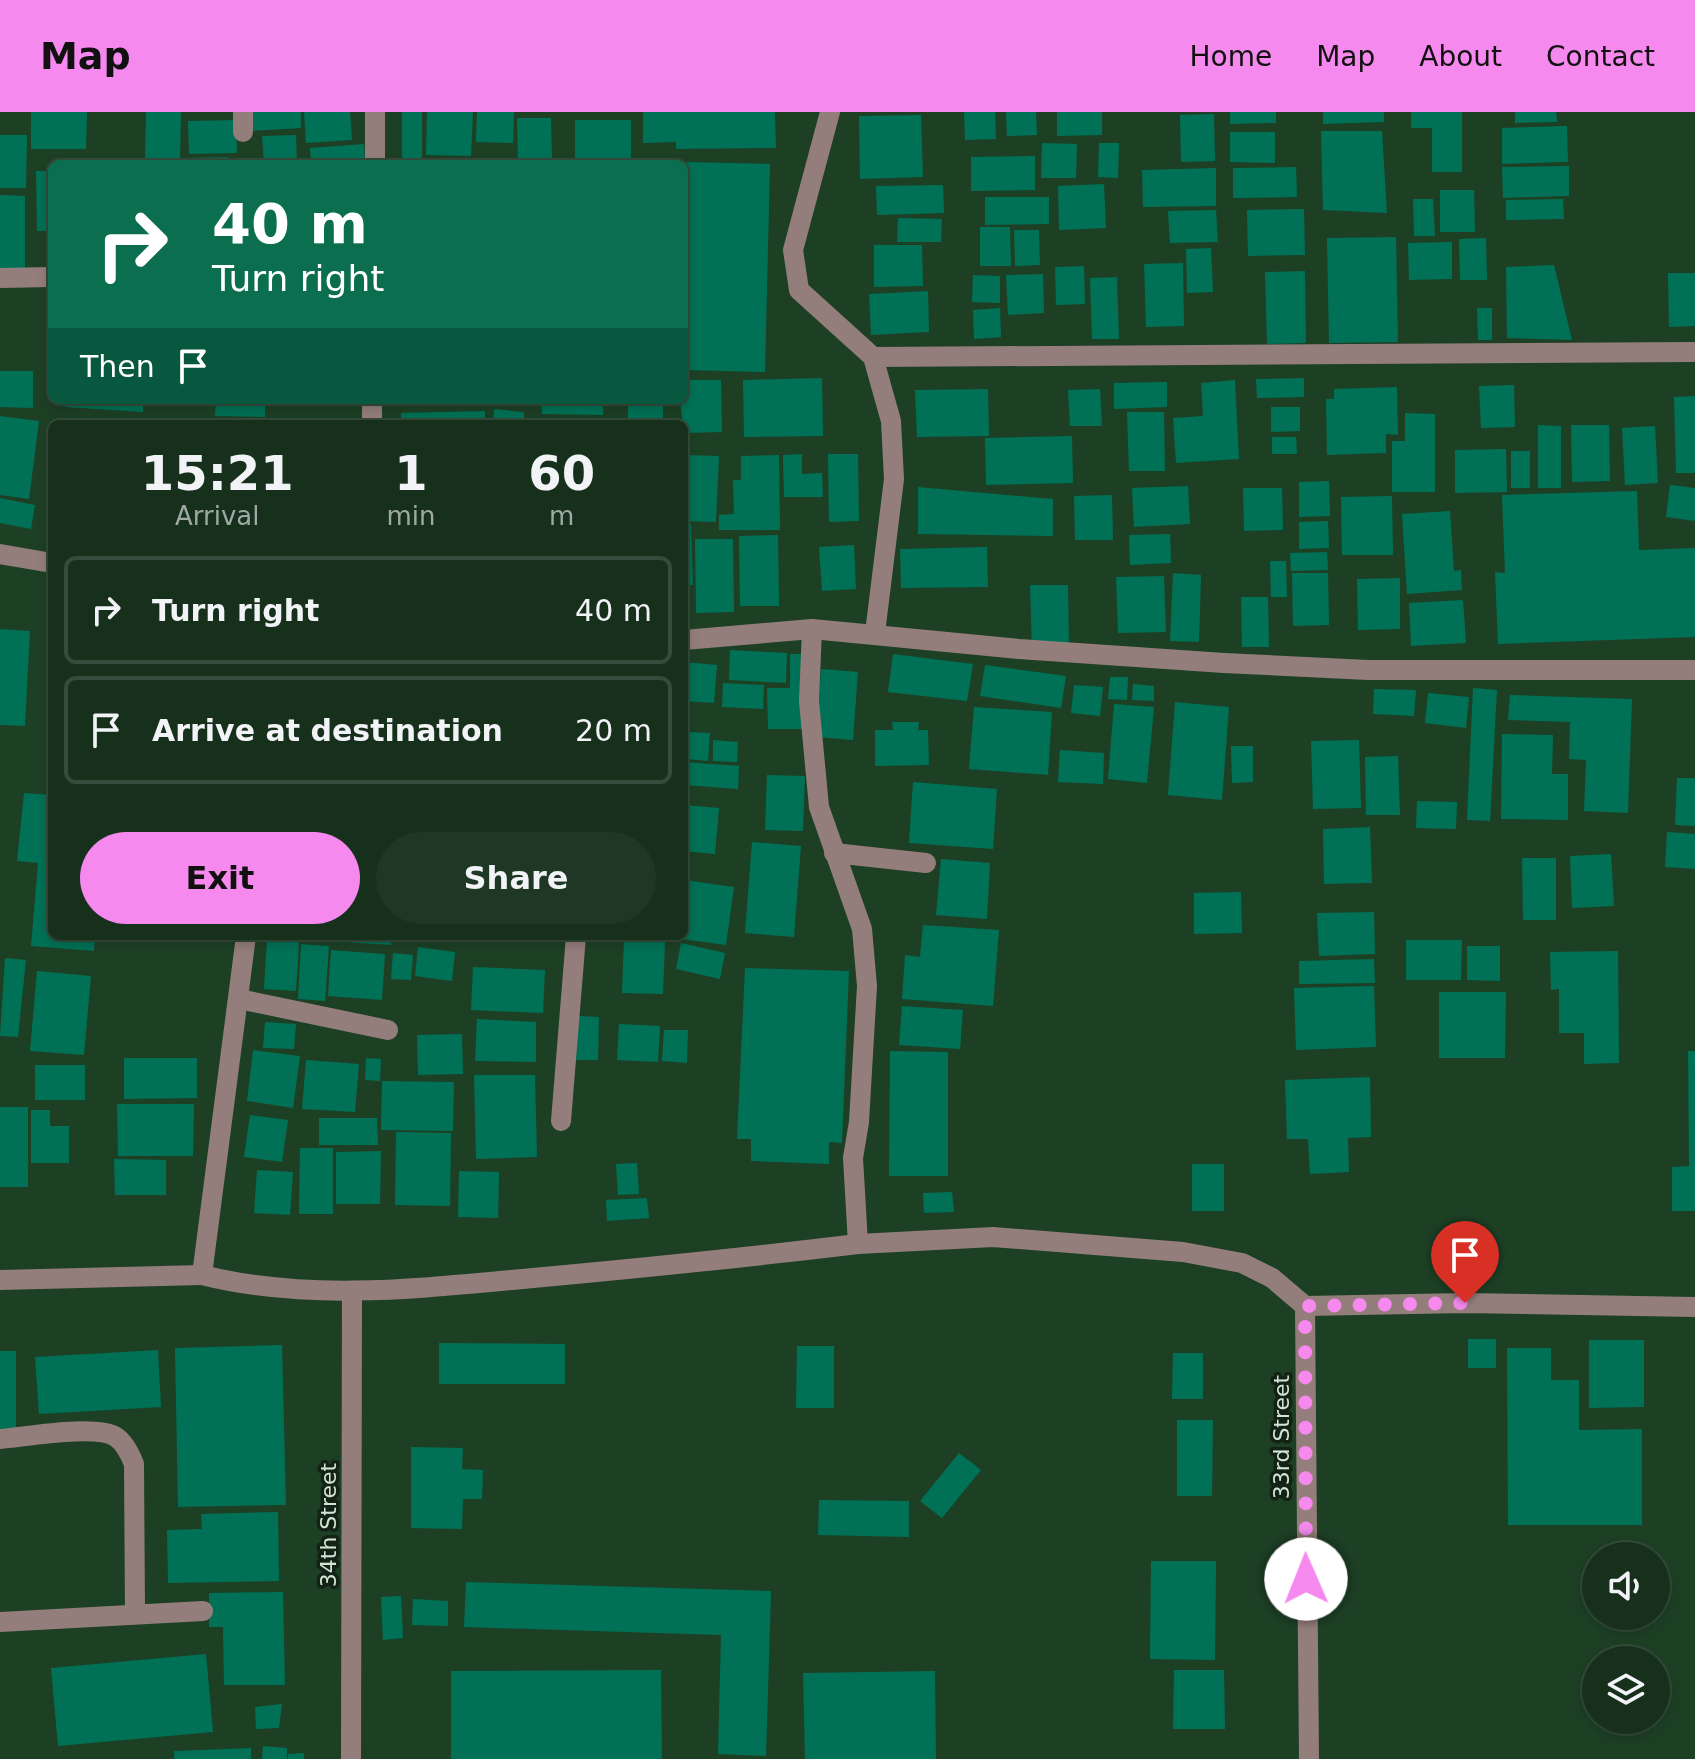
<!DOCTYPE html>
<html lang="en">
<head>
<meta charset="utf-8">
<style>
	body { margin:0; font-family:"DejaVu Sans",sans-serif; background:#1f3825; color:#f1f3f6; height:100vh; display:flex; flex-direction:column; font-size:30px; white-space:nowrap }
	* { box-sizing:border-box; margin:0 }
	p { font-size:26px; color:#9ea9a3 }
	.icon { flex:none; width:44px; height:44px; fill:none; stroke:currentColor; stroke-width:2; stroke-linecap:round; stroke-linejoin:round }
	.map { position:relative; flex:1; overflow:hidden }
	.sheet { position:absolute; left:48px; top:308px; width:640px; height:520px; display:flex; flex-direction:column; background:#16301c; border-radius:12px; box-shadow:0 4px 12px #0003,0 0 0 2px #354b3b }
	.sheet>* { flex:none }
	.banner { position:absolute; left:48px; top:48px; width:640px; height:244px; border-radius:12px; box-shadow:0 4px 12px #0003,0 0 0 2px #354b3b; background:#0b6e4f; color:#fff; overflow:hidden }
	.tools { position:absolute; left:1582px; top:1430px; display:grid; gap:16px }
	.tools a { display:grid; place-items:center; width:88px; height:88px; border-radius:50%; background:#16301c; box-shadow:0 4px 12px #0003,0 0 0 2px #354b3b; font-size:40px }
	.pin { position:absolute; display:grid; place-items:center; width:68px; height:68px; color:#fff; margin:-82px -34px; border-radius:50% 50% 50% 0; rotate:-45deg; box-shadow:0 0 8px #0007 }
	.pin .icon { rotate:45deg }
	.me { position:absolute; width:88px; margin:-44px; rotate:359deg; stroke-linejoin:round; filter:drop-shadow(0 0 6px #0008) }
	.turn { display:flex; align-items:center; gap:28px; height:168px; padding:0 32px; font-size:36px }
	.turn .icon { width:104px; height:104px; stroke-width:2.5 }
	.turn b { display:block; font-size:56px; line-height:68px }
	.then { display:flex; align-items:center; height:76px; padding:0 32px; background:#0003; gap:16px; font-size:30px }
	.eta { display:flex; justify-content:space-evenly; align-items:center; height:136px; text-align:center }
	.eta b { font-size:48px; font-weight:800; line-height:56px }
	.primary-button { display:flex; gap:16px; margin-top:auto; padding:16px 32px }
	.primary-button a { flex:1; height:92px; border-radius:48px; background:#f589ee; color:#111; font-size:32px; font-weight:800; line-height:92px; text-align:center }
	.primary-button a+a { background:#1f3825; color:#f1f3f6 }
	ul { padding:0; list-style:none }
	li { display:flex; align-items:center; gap:24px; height:108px; margin:0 16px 12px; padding:0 16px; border:4px solid #354b3b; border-radius:12px }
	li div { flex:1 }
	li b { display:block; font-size:30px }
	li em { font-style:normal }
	header { display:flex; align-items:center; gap:48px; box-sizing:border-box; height:112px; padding:0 40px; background:#f589ee; color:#111 }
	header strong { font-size:38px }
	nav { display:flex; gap:44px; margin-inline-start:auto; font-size:28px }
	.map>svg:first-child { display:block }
	.building { fill:#007156 }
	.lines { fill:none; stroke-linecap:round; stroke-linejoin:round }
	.minor { stroke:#947e7b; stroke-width:20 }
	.route { stroke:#f589ee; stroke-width:14; stroke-dasharray:0 25.2 }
	.labels { text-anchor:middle; stroke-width:7; stroke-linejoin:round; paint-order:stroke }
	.street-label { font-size:22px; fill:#d2e5d4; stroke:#142216 }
</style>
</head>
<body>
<header>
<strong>Map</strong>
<nav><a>Home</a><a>Map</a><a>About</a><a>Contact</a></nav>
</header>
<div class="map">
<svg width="1695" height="1647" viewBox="0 0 1695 1647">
	<rect width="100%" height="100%" fill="#1d4025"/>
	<!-- building -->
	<g class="building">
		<path d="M31 0H87L86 37H31Z"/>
		<path d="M146 0H181L180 48H145Z"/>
		<path d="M248 0H301V16L250 19Z"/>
		<path d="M304 0H350L352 28 306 31Z"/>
		<rect x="402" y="0" width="20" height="49"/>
		<path d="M427 0H473L471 44 426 43Z"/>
		<path d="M477 0H514L513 31 476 30Z"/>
		<path d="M643 0H775L776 36 676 37V30L643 31Z"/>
		<path d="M964 0H995L996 27 965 28Z"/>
		<path d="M1006 0H1036L1037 23 1007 24Z"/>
		<path d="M1057 0H1102V23L1057 24Z"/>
		<path d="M1230 0H1276V11L1230 12Z"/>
		<path d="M1323 0H1384V10L1323 12Z"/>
		<path d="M1411 0H1462V60H1432V16H1411Z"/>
		<path d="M1515 0H1556L1557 10 1515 11Z"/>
		<path d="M1214 2 1215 49 1181 50 1180 3Z"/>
		<path d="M921 3 923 65 860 67 859 4Z"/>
		<path d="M517 6H551L552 47H518Z"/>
		<path d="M236 8 237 41 189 42 188 9Z"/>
		<rect x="575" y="8" width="56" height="44"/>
		<path d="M1567 14 1568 50 1502 52V16Z"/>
		<path d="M1321 19H1382L1387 101 1323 98Z"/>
		<path d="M1230 20H1275V51L1230 50Z"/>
		<path d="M0 23H27L26 76H0Z"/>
		<path d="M296 23 297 52H264L262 24Z"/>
		<path d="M1042 31 1077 32 1076 66H1041Z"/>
		<path d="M1099 31H1119L1118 66 1098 65Z"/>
		<path d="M364 32 365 52H311L310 36Z"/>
		<path d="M1035 44V78L971 79V45Z"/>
		<path d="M227 45V52H183V46Z"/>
		<rect x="638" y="49" width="31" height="3"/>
		<path d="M684 50 770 52 765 260 684 258Z"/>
		<path d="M1569 54V84L1503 86 1502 55Z"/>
		<path d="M1296 55 1297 85 1233 86V56Z"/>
		<path d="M1216 56V94L1143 95 1142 58Z"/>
		<path d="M36 59H52V119H37Z"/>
		<path d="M1104 72 1106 116 1059 118 1058 74Z"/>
		<path d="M943 73 944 101 877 103 876 74Z"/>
		<path d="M1440 78H1474L1475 120H1440Z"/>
		<path d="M0 83 25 84V158H0Z"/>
		<path d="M985 85H1049V112L985 113Z"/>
		<path d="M1413 87H1433L1435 124H1414Z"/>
		<path d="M1563 87 1564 107 1506 108V88Z"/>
		<path d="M1304 97 1305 143 1248 144 1247 98Z"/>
		<path d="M1216 98 1218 130 1170 131 1168 99Z"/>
		<path d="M898 106 942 107 941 130H897Z"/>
		<path d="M980 115H1010L1011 154H980Z"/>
		<path d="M1014 118H1039L1040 153 1015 154Z"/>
		<path d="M1396 125 1398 230 1329 231 1327 126Z"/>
		<path d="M1486 126 1487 168H1460L1459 127Z"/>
		<path d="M1452 130V167L1409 168 1408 131Z"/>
		<path d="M874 133H922L923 174 874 175Z"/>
		<path d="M1211 136 1213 180 1187 181 1186 137Z"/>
		<path d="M1183 151 1184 214 1146 215 1144 152Z"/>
		<path d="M1554 153 1572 228 1507 226 1506 155Z"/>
		<path d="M1084 154 1085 192 1056 193 1055 155Z"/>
		<path d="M1305 159 1306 231 1267 232 1265 160Z"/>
		<path d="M1668 161H1695V214L1669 215Z"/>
		<path d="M1043 162 1044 201 1008 203 1006 163Z"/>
		<path d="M973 163 1000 164V191L972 190Z"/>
		<path d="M1117 165 1119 227H1092L1090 166Z"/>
		<path d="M928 179 929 220 871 223 869 182Z"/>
		<path d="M1000 196 1001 225 974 227 973 198Z"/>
		<path d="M1477 196H1492V228H1478Z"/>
		<path d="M0 259H33V296L0 295Z"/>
		<path d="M822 266 823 324 744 325 743 268Z"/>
		<path d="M1304 266V285L1257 286 1256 267Z"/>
		<path d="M684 268H721L722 320 684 321 680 288H684Z"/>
		<path d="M1235 268 1239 347 1176 351 1173 306 1203 304 1201 271Z"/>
		<path d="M1167 270V295L1114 297V271Z"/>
		<path d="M1514 273 1515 315 1481 316 1479 274Z"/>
		<path d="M1397 275 1398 323 1386 322V341L1327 343 1326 287H1334V277Z"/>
		<path d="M988 277 989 324 917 325 915 278Z"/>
		<path d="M1100 277 1102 314H1070L1068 278Z"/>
		<path d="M1695 284V361H1676L1674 285Z"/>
		<path d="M65 288H143V300L65 295Z"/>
		<path d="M216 288H265V305L215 304Z"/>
		<path d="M542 288H603V303L542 302Z"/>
		<rect x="628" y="288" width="35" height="24"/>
		<path d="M1271 295H1300V319L1271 320Z"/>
		<path d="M494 297 524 300V312H493Z"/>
		<path d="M485 299V312H401V301Z"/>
		<path d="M1127 300H1164L1165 359H1129Z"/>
		<path d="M1405 301 1435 302V380H1392V329H1405Z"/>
		<path d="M0 304 39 309 29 387 0 383Z"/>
		<path d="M531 307H576V312H530Z"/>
		<path d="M1538 313 1561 314V376H1538Z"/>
		<path d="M1571 313H1609L1610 369 1572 370Z"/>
		<path d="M1655 314 1658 371 1625 373 1622 316Z"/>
		<path d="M1072 324 1073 371 986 373 985 326Z"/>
		<path d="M1272 325H1296L1297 342H1272Z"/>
		<path d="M1506 337 1507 380 1455 381V338Z"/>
		<rect x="1511" y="339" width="19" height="37"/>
		<path d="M802 342V362L822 361 823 385H784L783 343Z"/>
		<path d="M828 342H858L859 409 829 410Z"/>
		<path d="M684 343 719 344 716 410 684 409Z"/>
		<path d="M779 343 780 418H719V403L734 402 733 368H741V344Z"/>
		<path d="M1329 369 1330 404 1299 405V370Z"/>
		<path d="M1670 373 1695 376V409L1666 405Z"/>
		<path d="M1188 374 1190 412 1134 415 1132 376Z"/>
		<path d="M918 375 1053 387V424L918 422Z"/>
		<path d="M1243 376H1282L1283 418 1244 419Z"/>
		<path d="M1637 379 1639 438 1695 436V525L1498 532 1495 460 1505 461 1502 383Z"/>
		<path d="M1112 383 1113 428H1075L1074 384Z"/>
		<path d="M1392 384 1393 443H1342L1341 385Z"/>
		<path d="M0 386 35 393 31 417 0 411Z"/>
		<path d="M1450 399 1454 459 1461 458 1462 478 1407 482 1402 402Z"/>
		<path d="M1328 409 1329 436 1299 437V410Z"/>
		<path d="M691 412 693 473 684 474V413Z"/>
		<path d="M1170 422 1171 451 1130 453 1129 423Z"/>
		<path d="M778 423 779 494H740L739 424Z"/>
		<path d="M695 427H733L734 500 696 501Z"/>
		<path d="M854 433 856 477 822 479 819 435Z"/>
		<path d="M987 435 988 475 901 476 900 437Z"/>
		<path d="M1327 440 1328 458 1291 459 1290 441Z"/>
		<path d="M1270 449H1286L1287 485H1271Z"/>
		<path d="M1173 461 1201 463 1199 530 1170 529Z"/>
		<path d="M1292 461H1328L1329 513 1293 514Z"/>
		<path d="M1164 464 1166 520 1118 521 1116 465Z"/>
		<path d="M1400 466V517L1358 518 1357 467Z"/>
		<path d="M1030 473H1068L1069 536H1032Z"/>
		<path d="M1241 485H1268L1269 535H1242Z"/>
		<path d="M1463 488 1466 531 1411 534 1409 491Z"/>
		<path d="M0 517 30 519 25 614 0 613Z"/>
		<path d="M730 538 787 541 786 571 729 568Z"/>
		<path d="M790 542H803L805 617H768L767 576H790Z"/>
		<path d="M893 542 973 552 967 589 888 580Z"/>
		<path d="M684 550 717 553 714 591 684 589Z"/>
		<path d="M985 553 1066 564 1061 596 980 584Z"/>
		<path d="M821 557 858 560 853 628 817 625Z"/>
		<path d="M1110 565H1128L1127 588 1108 587Z"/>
		<path d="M723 571 764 573 763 597 722 595Z"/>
		<path d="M1133 572 1154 574V589L1132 588Z"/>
		<path d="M1074 573 1103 575 1100 604 1071 601Z"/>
		<path d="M1473 576 1497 578 1490 709 1467 708Z"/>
		<path d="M1374 577 1416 578 1414 604 1373 602Z"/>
		<path d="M1428 581 1469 585 1466 616 1425 611Z"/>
		<path d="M1510 583 1632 587 1628 701 1584 699 1586 648 1569 647 1570 610 1508 608Z"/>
		<path d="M1175 590 1229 595 1222 688 1168 683Z"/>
		<path d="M1114 592 1154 595 1147 671 1108 667Z"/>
		<path d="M974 595 1052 600 1048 663 969 657Z"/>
		<path d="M892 610H919L918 618H928L929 653 875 654V618H893Z"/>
		<path d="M688 620 710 621 708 649 686 647Z"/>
		<path d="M1502 622 1553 623 1552 662H1568V708L1501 707Z"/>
		<path d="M713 628 738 630 737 650 713 649Z"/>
		<path d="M1359 628 1361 696 1313 697 1311 629Z"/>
		<path d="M1231 634H1253V670L1232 671Z"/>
		<path d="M1060 638 1104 641 1103 672 1058 670Z"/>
		<path d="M1398 644 1400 703H1366L1365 645Z"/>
		<path d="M684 650 739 654 738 677 684 673Z"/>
		<path d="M767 663 805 664 803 719 765 718Z"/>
		<path d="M1677 666H1695V714L1675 713Z"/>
		<path d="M913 670 997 677 993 737 909 731Z"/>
		<path d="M24 681 52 683V824H95L94 839 31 834 38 751 17 749Z"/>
		<path d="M1417 689 1457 690 1456 717 1416 716Z"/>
		<path d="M684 693 719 696 715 742 684 739Z"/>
		<path d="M1370 715 1372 771 1324 772 1323 717Z"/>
		<path d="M1667 720 1695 722V757L1665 755Z"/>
		<path d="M752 730 801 734 794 825 745 821Z"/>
		<path d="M1611 742 1614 794 1572 796 1570 744Z"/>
		<path d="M1522 746H1556V808H1523Z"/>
		<path d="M941 747 990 751 987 807 936 803Z"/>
		<path d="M684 768 734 775 726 833 674 826 684 824Z"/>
		<path d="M1241 780 1242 821 1194 822V781Z"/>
		<path d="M1374 800 1375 842 1319 844 1317 801Z"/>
		<path d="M923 813 999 818 993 894 902 887 905 843 920 845Z"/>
		<path d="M329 824H392L391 833 328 829Z"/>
		<path d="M624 827 665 829 663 882 622 881Z"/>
		<path d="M267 828 299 830 296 879 264 877Z"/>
		<path d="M1406 828H1462L1461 868H1406Z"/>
		<path d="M681 831 725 841 720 867 676 857Z"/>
		<path d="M301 832 329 834 325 889 298 887Z"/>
		<path d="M1467 834H1500V869L1467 868Z"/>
		<path d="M418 835 455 840 452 869 415 864Z"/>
		<path d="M331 838 385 842 382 888 328 884Z"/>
		<path d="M1618 839 1619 951 1584 952V921H1559V877L1551 878 1550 840Z"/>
		<path d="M393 841 413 843 411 868 391 867Z"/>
		<path d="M5 846 26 848 18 925 0 924Z"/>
		<path d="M1374 847 1375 871 1299 872V849Z"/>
		<path d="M473 855 545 858 543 901 471 898Z"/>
		<path d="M745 856 849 859 842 1031 829 1030V1052L751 1049V1027H737Z"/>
		<path d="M37 859 91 864 84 943 30 939Z"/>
		<path d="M1374 874 1376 935 1296 938 1294 876Z"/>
		<path d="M1439 880H1506L1505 946H1439Z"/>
		<path d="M902 894 963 898 960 937 899 933Z"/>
		<path d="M578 904 599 905 598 948H576Z"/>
		<path d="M477 907 536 910V950L475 949Z"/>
		<path d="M265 910 296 912 294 937 263 936Z"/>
		<path d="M619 912 660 914 658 950 617 948Z"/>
		<path d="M664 918H688L687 951 662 949Z"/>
		<path d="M462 922 463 962 418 963 417 923Z"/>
		<path d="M253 938 300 944 293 996 247 989Z"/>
		<path d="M890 939 948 940V1064H889Z"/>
		<path d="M1688 939H1695V1099H1672V1055L1689 1054Z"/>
		<path d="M124 946H197V986L124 987Z"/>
		<path d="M366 946 381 947 380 969 365 968Z"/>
		<path d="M306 948 359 952 355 1000 302 997Z"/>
		<rect x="35" y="953" width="50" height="35"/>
		<path d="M474 963H535L537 1045 476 1047Z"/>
		<path d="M1370 965 1371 1025 1348 1026 1349 1060 1310 1062 1308 1027H1287L1285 968Z"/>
		<path d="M382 969 454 970 453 1019 381 1018Z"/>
		<path d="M117 992H194L193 1044H118Z"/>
		<rect x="0" y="995" width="28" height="80"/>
		<path d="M31 998H50V1014H69V1051H31Z"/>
		<path d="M250 1003 288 1008 282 1050 244 1045Z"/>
		<path d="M319 1006H377L378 1033H319Z"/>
		<path d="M396 1020 451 1021 450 1094 395 1093Z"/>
		<path d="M300 1036H333V1102H299Z"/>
		<path d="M381 1039 380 1092H336V1040Z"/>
		<path d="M114 1047 166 1048V1083H115Z"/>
		<path d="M637 1051 639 1082 618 1083 616 1052Z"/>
		<rect x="1192" y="1052" width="32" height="47"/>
		<path d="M257 1058 293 1060 290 1103 254 1101Z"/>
		<path d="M459 1059 499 1060 498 1106 458 1105Z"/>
		<path d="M952 1080 954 1100 924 1101 923 1081Z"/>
		<path d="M647 1086 649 1106 607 1109 606 1088Z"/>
		<rect x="1468" y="1227" width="28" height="29"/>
		<path d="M1589 1228H1644V1295L1589 1296Z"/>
		<path d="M439 1231 565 1232V1272H439Z"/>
		<path d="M282 1233 286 1393 178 1395 175 1236Z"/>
		<path d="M797 1234H834V1296H796Z"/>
		<path d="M1507 1236H1551V1268H1579V1318L1642 1317V1413H1508Z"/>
		<path d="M158 1238 161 1295 39 1302 35 1245Z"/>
		<rect x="0" y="1239" width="16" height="85"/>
		<path d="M1173 1241H1203V1287H1172Z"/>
		<path d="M1177 1308H1213L1212 1384H1177Z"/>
		<path d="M411 1335 463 1336 462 1357 483 1358 482 1387H463L462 1417 411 1416Z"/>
		<path d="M959 1341 981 1358 942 1406 920 1389Z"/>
		<path d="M819 1388 909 1389V1425L818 1423Z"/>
		<path d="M278 1400 279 1469 168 1471 167 1418 202 1417 201 1402Z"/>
		<path d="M1151 1449H1216L1215 1548 1150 1547Z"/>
		<path d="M466 1470 771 1479 766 1644 718 1642 721 1523 464 1515Z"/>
		<path d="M283 1480 285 1573H224L223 1515H209V1481Z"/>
		<path d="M401 1484 403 1526 383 1528 381 1485Z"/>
		<path d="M413 1487 448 1489V1514L412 1513Z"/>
		<path d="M206 1542 213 1620 58 1634 51 1556Z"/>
		<path d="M661 1558 662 1647H451V1559Z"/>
		<path d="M1174 1558H1224L1225 1617H1173Z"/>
		<path d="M935 1559 936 1647H805L803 1561Z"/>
		<path d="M282 1592 279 1616 256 1617 255 1595Z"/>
		<path d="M263 1634 287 1636V1647H262Z"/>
		<path d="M251 1636V1647H174V1639Z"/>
		<path d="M304 1641V1647H288V1642Z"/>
	</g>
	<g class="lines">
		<!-- minor -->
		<g class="minor">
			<path d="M243 0V20"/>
			<path d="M830 0 793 138 799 178 873 245 891 309 894 367 875 521"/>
			<path d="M375 52V0"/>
			<path d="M0 166 52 165"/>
			<path d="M873 245 1695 240"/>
			<path d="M372 312V288"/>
			<path d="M0 442 52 451"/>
			<path d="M812 517 809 589 819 695 862 817 867 874 859 1010 853 1046 858 1132 993 1125 1183 1140 1242 1151 1272 1166 1305 1194 1465 1191 1695 1195"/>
			<path d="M684 528 812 517 1019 537 1224 551 1368 558H1695"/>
			<path d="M834 741 926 751"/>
			<path d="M246 824 202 1163C310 1190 423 1176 533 1166 642 1156 750 1145 858 1132"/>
			<path d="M239 887 388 918"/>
			<path d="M561 1009 576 824"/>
			<path d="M0 1168 202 1163"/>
			<path d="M1305 1194 1309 1647"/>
			<path d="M0 1327C25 1325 96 1312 116 1325 125 1331 130 1342 134 1352L135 1501"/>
			<path d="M0 1510 203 1499"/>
			<path d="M351 1647 352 1179"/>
		</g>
	</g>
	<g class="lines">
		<!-- route -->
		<path class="route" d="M1306 1467 1305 1194 1465 1191"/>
	</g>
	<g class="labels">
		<!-- street labels -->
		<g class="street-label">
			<text transform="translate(1281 1325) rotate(-90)" y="8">33rd Street</text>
			<text transform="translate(328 1413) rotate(-90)" y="8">34th Street</text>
		</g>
	</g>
</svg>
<div class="tools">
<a><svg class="icon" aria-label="sound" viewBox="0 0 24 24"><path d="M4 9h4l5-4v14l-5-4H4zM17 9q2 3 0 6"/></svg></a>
<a><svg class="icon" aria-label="layers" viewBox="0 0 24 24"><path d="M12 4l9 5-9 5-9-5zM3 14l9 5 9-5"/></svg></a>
</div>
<div class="pin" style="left:1465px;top:1191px;background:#d93025"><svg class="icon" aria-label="arrive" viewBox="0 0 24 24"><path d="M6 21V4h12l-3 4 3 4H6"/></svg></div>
<svg class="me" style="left:1306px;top:1467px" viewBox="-20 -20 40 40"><circle r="19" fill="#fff"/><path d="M0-13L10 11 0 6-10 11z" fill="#f589ee"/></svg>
<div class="banner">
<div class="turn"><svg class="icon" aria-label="right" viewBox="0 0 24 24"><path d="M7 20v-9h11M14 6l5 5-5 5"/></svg><div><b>40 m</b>Turn right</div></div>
<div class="then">Then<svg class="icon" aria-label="arrive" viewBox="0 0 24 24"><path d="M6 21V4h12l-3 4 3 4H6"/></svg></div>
</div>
<section class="sheet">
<div class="eta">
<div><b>15:21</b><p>Arrival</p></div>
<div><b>1</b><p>min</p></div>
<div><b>60</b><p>m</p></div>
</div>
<ul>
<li><svg class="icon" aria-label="right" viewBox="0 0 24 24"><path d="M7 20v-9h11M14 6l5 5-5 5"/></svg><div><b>Turn right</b></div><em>40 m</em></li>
<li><svg class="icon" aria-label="arrive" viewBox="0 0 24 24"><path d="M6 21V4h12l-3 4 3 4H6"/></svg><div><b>Arrive at destination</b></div><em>20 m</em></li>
</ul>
<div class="primary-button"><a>Exit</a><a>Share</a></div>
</section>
</div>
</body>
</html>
